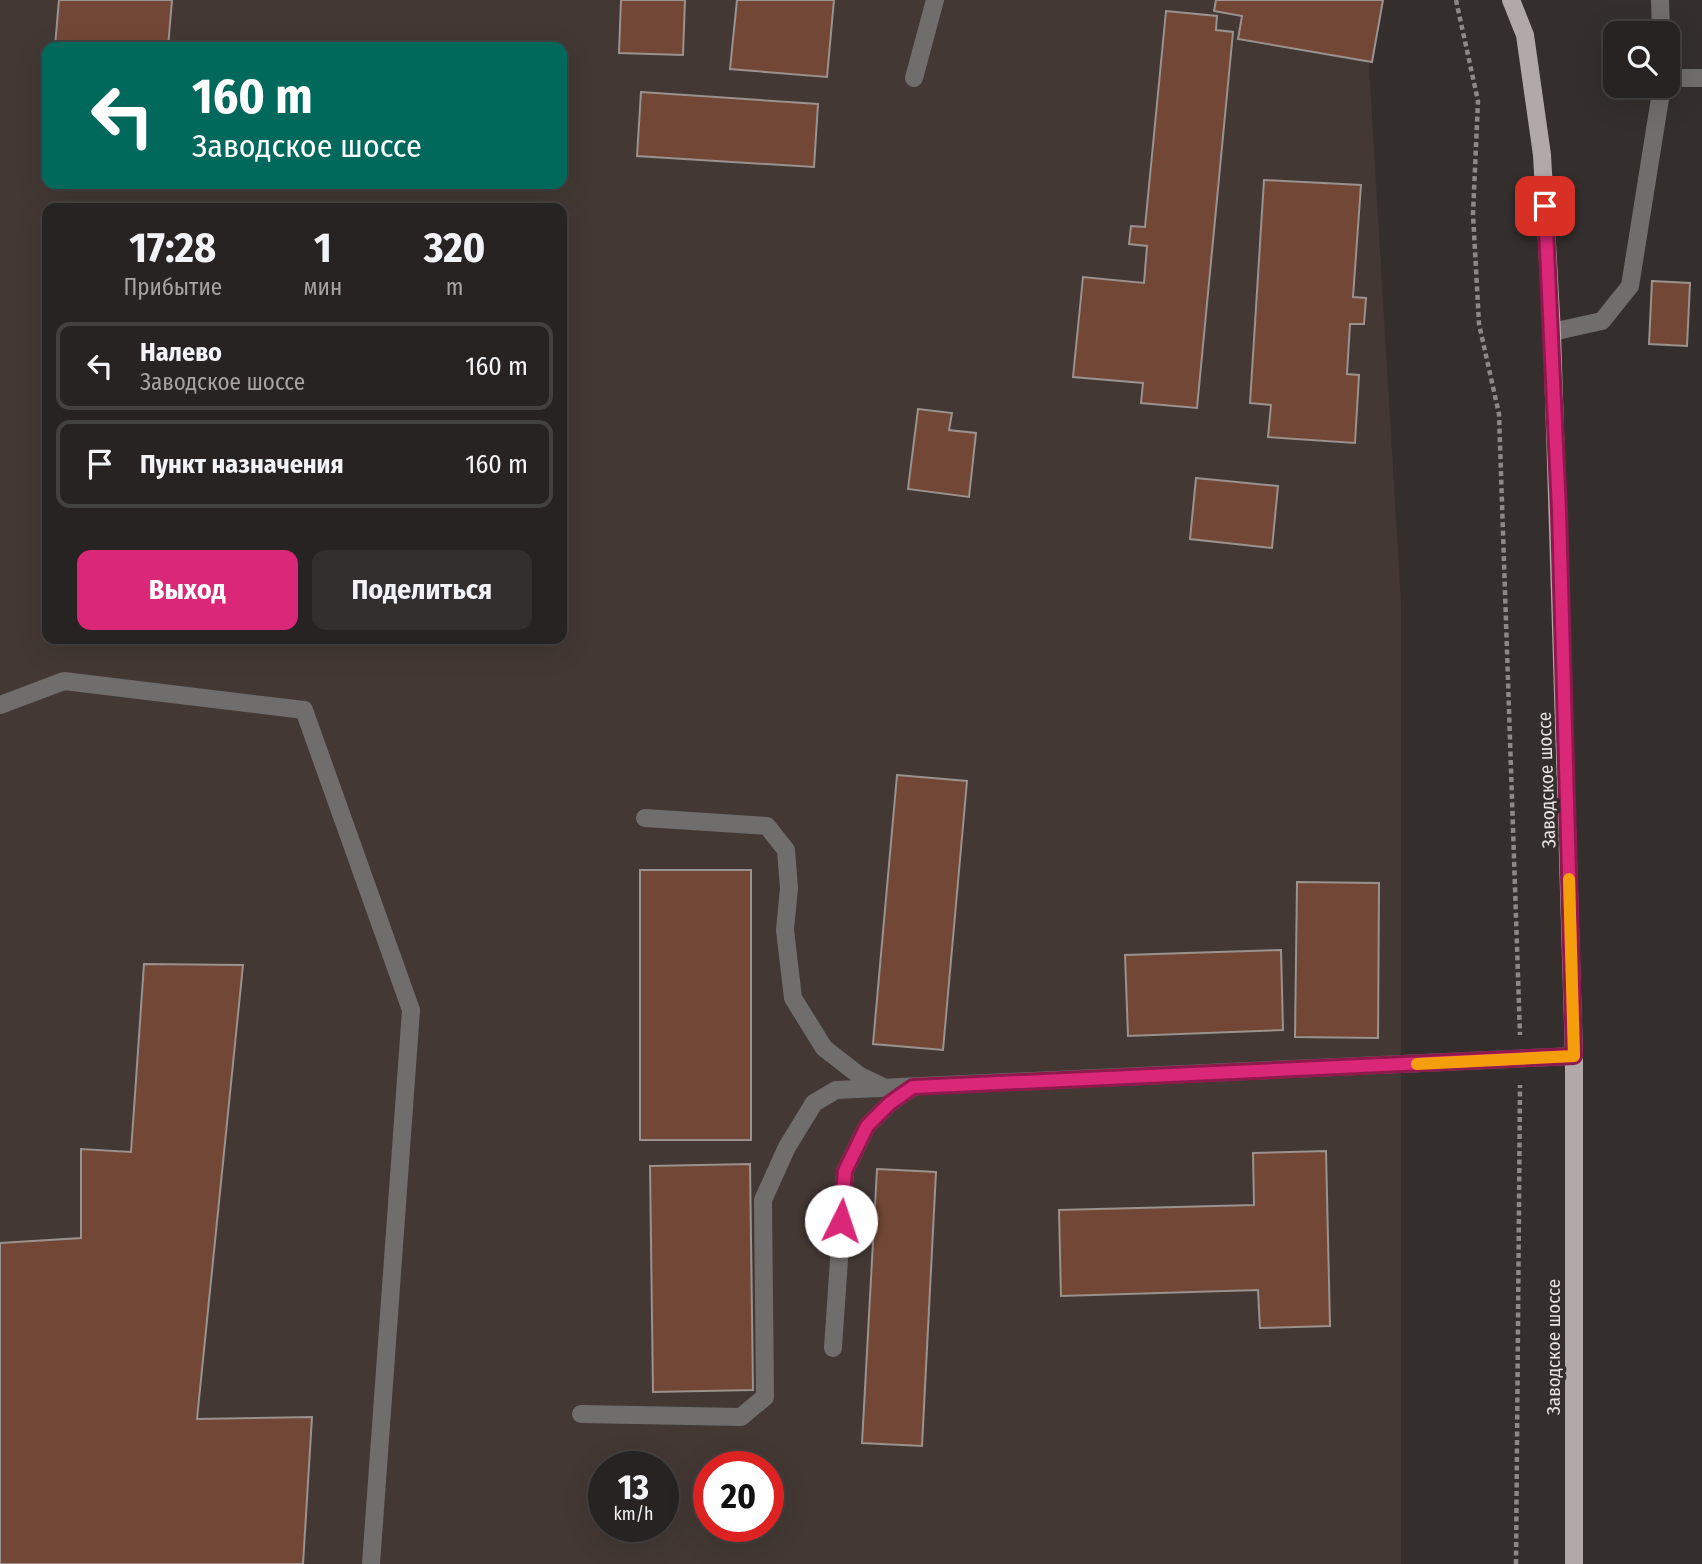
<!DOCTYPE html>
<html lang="ru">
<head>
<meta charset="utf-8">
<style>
	body { margin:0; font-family:"Fira Sans Condensed",sans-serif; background:#332f2f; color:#f1f3f6; height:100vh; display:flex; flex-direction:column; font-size:26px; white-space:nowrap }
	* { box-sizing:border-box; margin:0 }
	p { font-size:23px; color:#a4a4a5 }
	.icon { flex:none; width:38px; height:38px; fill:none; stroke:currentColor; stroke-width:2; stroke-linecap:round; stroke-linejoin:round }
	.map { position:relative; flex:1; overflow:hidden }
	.panel { position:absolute; left:42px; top:203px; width:525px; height:441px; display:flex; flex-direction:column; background:#272322; border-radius:14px; box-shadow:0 7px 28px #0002,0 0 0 2px #434040 }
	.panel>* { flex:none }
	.guide { position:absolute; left:42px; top:42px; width:525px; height:147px; border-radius:14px; box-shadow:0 7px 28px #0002,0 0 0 2px #434040; background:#00695c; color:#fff; overflow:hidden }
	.tools { position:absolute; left:1603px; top:21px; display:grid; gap:14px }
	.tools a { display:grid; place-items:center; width:77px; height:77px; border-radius:14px; background:#272322; box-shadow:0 7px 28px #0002,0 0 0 2px #434040; font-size:35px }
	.speed { position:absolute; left:588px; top:1451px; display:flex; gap:14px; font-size:35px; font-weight:700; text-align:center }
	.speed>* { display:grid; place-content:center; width:91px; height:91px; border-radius:50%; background:#272322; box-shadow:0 7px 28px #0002,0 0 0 2px #434040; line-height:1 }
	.speed small { font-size:18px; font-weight:400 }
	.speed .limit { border:10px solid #d22; background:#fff; color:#111 }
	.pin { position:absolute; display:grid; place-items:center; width:60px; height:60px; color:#fff; margin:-30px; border-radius:14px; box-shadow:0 4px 10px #0006 }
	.me { position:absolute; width:77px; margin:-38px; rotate:4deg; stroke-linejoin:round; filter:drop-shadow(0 0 5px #0008) }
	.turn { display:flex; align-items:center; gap:24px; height:147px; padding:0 35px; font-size:32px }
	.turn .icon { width:91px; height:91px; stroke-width:2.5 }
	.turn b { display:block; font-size:49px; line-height:60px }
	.eta { display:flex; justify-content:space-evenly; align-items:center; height:119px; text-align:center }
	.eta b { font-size:42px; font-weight:700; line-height:49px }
	.cta { display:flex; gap:14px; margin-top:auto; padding:14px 35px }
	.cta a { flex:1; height:80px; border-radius:14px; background:#db2777; color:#fff; font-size:28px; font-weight:700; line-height:80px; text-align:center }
	.cta a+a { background:#332f2f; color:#f1f3f6 }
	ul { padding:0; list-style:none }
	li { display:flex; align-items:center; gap:21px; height:88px; margin:0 14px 10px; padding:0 21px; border:4px solid #434040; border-radius:14px }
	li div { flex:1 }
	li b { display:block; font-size:26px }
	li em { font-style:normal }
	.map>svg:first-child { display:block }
	.built { fill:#433834; fill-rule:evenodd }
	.building { fill:#734735; stroke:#99928f; stroke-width:2 }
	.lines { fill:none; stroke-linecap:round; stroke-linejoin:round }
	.path { stroke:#8d8987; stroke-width:4.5; stroke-dasharray:5 3.5; stroke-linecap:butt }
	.minor { stroke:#706d6d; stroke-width:18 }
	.major { stroke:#b0a9a8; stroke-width:18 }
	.route-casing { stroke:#8e194d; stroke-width:18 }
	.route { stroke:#db2777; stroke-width:12 }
	.slow { stroke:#f59e0b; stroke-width:12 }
	.labels { text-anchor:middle; stroke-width:7; stroke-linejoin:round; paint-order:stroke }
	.street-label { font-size:19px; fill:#e7e4e2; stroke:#342f2d }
</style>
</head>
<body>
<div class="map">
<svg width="1702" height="1564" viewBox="0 0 1702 1564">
	<rect width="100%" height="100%" fill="#342f2d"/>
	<!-- built -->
	<path class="built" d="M0 0H1365L1401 602V1564H0ZM47 47H562V184H47ZM47 208H562V639H47ZM604 1466H663V1526H604ZM709 1466H768V1526H709Z"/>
	<!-- building -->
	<g class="building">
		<path d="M59 0H172L168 47 55 46Z"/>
		<path d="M621 0H685L683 55 619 53Z"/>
		<path d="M737 0H834L827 77 730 69Z"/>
		<path d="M1216 0H1383L1372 62 1238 39 1242 16 1214 11Z"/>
		<path d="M1166 11 1217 16 1216 30 1233 32 1197 408 1141 403 1143 383 1073 377 1083 277 1144 283 1147 246 1129 244 1131 226 1145 227Z"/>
		<path d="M641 92 818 104 814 167 637 156Z"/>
		<path d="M1264 180 1361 185 1353 297 1366 298 1364 324H1350L1347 374 1359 375 1355 443 1268 437 1271 405 1250 403Z"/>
		<path d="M1652 281 1690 283 1687 346 1649 344Z"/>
		<path d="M918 409 952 413 949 430 976 433 969 497 908 489Z"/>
		<path d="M1196 478 1278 486 1272 548 1190 539Z"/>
		<path d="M897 775 967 781 943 1050 873 1044Z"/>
		<rect x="640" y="870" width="111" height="270"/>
		<path d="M1297 882 1379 883 1378 1038 1295 1037Z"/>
		<path d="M1281 950 1283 1030 1128 1036 1125 955Z"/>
		<path d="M144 964 243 965 197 1419 312 1417 303 1564H0V1243L81 1238V1149L131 1152Z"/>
		<path d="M1326 1151 1330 1326 1260 1328 1258 1290 1061 1296 1059 1210 1254 1205 1253 1153Z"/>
		<path d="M750 1164 753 1390 653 1392 650 1166Z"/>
		<path d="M877 1169 936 1172 922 1446 862 1443Z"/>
	</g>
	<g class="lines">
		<!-- path -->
		<g class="path">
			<path d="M1456 0 1478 101 1473 214 1479 324 1499 414 1520 1035"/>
			<path d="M1516 1564 1520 1085"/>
		</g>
		<!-- minor -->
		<g class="minor">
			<path d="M1660 0 1661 33"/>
			<path d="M914 78 935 0"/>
			<path d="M1668 78H1702"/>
			<path d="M1552 332 1602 321 1630 286 1662 86"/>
			<path d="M0 705 64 681 304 710 411 1010 371 1564"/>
			<path d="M645 818 767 826 786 850 789 888 785 930 793 998 824 1048 860 1076 881 1086"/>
			<path d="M833 1348 845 1171 867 1126 890 1103 913 1087"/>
			<path d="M581 1414 741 1417 765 1397 763 1200 787 1147 814 1103 836 1090 1574 1056"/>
		</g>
		<!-- major -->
		<path class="major" d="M1511 0 1525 35 1542 155 1552 332 1574 1056V1564"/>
	</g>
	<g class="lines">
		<!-- route casing -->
		<g class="route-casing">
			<path id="route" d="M841 1221 845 1171 867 1126 890 1103 913 1087 1574 1056 1559 511 1545 206"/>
		</g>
		<!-- route -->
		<use href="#route" class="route"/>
		<!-- slow -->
		<path class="slow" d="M1417 1064 1574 1056 1569 879"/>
	</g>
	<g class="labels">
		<!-- street labels -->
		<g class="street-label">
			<text transform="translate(1546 780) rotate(-92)" y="7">Заводское шоссе</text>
			<text transform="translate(1553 1347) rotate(-90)" y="7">Заводское шоссе</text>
		</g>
	</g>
</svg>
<div class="tools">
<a><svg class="icon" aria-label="search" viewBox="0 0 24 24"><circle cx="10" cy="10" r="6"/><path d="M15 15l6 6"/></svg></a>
</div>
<div class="speed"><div>13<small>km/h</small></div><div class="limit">20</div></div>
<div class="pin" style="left:1545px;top:206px;background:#d93025"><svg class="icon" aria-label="arrive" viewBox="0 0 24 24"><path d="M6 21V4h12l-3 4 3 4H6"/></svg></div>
<svg class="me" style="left:841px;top:1221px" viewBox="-20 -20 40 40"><circle r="19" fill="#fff"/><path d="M0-13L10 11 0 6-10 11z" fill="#db2777"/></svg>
<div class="guide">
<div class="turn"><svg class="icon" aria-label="left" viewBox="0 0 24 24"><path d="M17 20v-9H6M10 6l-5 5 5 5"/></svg><div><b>160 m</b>Заводское шоссе</div></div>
</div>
<section class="panel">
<div class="eta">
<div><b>17:28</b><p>Прибытие</p></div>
<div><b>1</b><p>мин</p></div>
<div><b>320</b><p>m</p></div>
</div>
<ul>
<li><svg class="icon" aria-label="left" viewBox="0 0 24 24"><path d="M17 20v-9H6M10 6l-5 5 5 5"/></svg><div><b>Налево</b><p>Заводское шоссе</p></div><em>160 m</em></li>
<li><svg class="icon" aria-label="arrive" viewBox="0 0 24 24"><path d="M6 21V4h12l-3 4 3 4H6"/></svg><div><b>Пункт назначения</b></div><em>160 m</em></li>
</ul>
<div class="cta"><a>Выход</a><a>Поделиться</a></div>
</section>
</div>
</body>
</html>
